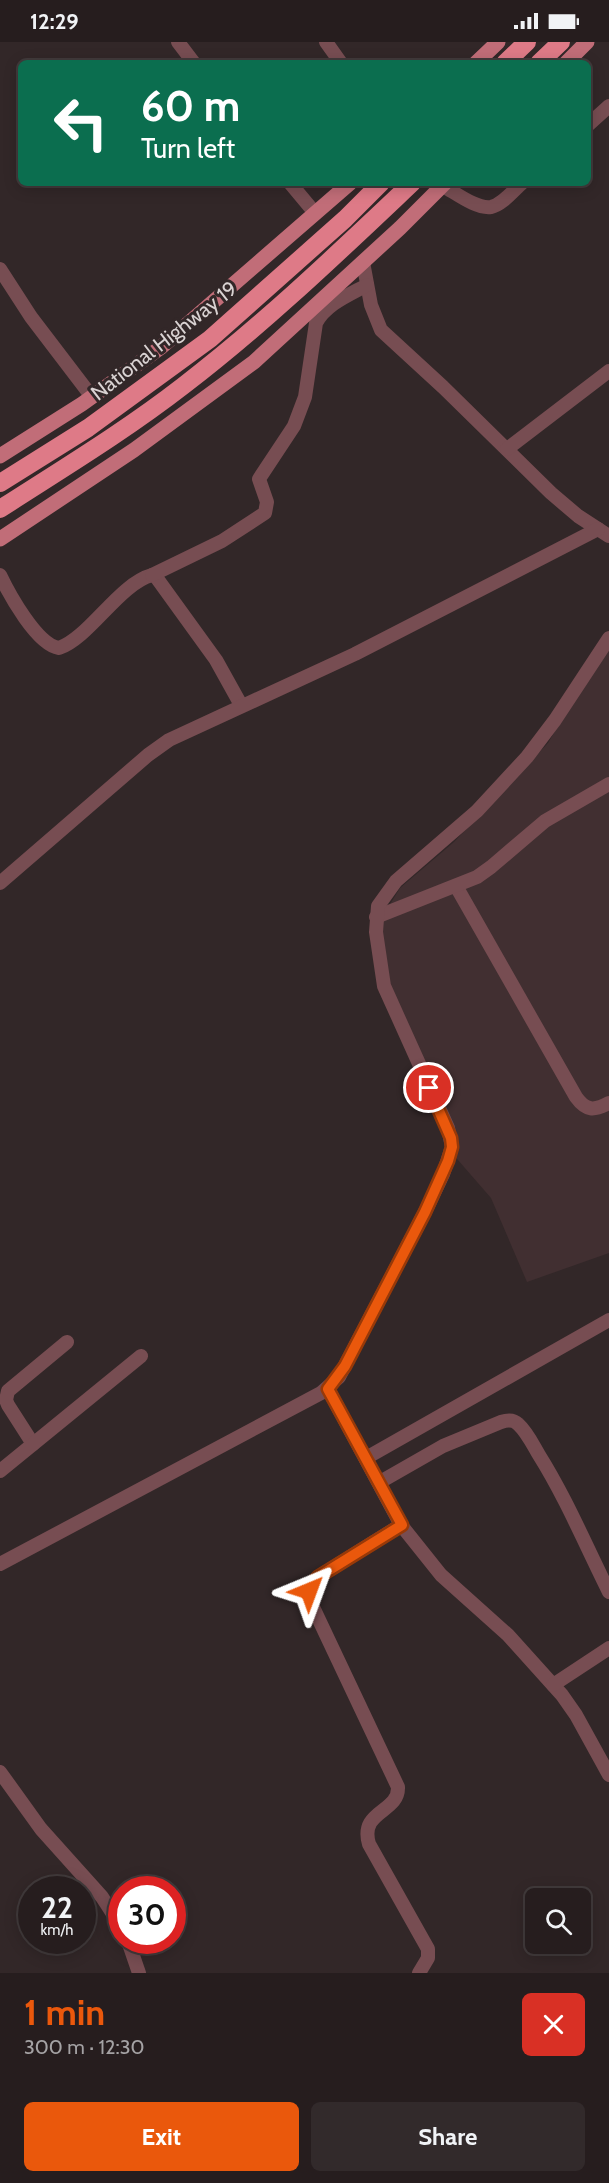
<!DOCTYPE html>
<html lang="en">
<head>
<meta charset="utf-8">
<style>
	body { margin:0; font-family:Cabin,sans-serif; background:#322a2b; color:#f1f3f6; height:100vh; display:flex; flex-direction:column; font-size:22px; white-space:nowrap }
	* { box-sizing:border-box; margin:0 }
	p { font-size:20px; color:#a4a2a4 }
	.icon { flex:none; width:33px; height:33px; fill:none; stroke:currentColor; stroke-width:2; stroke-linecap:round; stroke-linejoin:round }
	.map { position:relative; height:1931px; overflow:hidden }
	.side { display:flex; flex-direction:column; background:#261d1e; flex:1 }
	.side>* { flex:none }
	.hud { position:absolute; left:18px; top:18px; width:573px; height:126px; border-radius:9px; box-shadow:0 3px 15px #0003,0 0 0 2px #423b3c; background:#0b6e4f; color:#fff; overflow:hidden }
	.controls { position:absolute; left:525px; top:1846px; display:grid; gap:12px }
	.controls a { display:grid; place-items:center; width:66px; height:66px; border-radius:9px; background:#261d1e; box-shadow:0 3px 15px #0003,0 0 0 2px #423b3c; font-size:30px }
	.speed { position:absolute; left:18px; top:1834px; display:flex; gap:12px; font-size:30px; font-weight:700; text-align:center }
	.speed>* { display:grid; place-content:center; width:78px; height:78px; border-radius:50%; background:#261d1e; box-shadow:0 3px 15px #0003,0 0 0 2px #423b3c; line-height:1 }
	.speed small { font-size:15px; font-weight:400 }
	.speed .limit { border:9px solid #d22; background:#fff; color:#111 }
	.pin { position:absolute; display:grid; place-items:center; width:51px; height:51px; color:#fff; margin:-26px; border:3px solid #fff; border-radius:50%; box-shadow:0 2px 6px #0007 }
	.me { position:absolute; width:66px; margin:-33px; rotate:44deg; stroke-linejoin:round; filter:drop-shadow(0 0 4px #0008) }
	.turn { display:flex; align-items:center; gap:21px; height:126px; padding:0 24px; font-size:27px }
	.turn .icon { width:78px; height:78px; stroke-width:2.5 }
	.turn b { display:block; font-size:42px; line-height:51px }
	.round { display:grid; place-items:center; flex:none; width:63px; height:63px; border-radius:9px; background:#322a2b }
	.headline { display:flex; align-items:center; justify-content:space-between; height:102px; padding:0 24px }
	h1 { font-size:36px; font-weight:700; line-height:45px; color:#ea580c }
	.button { display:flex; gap:12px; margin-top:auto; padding:12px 24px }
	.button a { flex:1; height:69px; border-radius:9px; background:#ea580c; color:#fff; font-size:24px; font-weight:700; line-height:69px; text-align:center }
	.button a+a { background:#322a2b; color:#f1f3f6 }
	.status { display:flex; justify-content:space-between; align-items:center; height:42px; padding:0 30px; background:#261d1e; direction:ltr }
	.status svg { height:16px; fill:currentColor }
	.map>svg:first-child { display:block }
	.built { fill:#412f31 }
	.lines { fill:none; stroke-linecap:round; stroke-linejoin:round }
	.minor { stroke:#774d52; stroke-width:14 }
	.major { stroke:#c16d78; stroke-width:15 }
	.highway { stroke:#de7a87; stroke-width:18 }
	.route-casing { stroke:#983908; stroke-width:15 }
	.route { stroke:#ea580c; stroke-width:10 }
	.labels { text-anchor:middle; stroke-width:6; stroke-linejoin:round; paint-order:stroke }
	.street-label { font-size:21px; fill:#d9d2d2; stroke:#322728 }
</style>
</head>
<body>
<div class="status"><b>12:29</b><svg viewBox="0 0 49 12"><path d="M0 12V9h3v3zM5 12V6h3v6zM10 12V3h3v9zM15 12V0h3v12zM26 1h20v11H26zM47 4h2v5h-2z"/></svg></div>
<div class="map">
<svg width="609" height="1931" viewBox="0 0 609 1931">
	<rect width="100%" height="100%" fill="#322728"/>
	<!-- built -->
	<path class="built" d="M609 597V1211L527 1240 491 1156 451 1110 376 935 381 877 400 846 454 800 548 701Z"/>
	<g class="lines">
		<!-- minor -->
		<g class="minor">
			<path d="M178 0 194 21"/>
			<path d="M326 0 341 21"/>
			<path d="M588 83 609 64"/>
			<path d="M290 141 315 171"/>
			<path d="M443 144C456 151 476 167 491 165 502 163 514 148 522 141"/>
			<path d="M363 220 371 263 381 288 443 345 551 451 578 474 609 494"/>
			<path d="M0 227 31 275 92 355"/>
			<path d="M507 407 609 329"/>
			<path d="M0 533C9 552 37 603 59 606 90 595 119 542 152 533L156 535 216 618 241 663"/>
			<path d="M152 533 222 499 265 471 267 460 259 437 294 384 305 355 316 281C326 262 349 253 367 243"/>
			<path d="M0 841 148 713 169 698 355 612 598 487"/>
			<path d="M456 844 576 1055C586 1069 594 1069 609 1061"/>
			<path d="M376 875 477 835 491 825 545 779 609 742"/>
			<path d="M328 1347 401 1483 318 1535C309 1544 308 1551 312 1563L398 1745C399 1771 359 1768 369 1802L428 1907V1916L419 1931"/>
			<path d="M33 1402 8 1363 6 1358 8 1349 67 1300"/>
			<path d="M366 1416 609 1278"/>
			<path d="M0 1429 141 1314"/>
			<path d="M380 1440 443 1404 501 1380C507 1378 513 1377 518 1382 527 1390 533 1403 539 1413 566 1456 586 1504 609 1550"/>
			<path d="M401 1483 441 1533 508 1593 562 1653 576 1673 609 1733"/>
			<path d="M0 1522 321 1351 339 1335 425 1170 443 1132 452 1105 448 1086 384 944 376 890 378 864 396 839 477 769 527 715 555 678 609 596"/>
			<path d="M553 1643 609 1606"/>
			<path d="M0 1730 41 1787 102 1855 122 1886"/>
			<path d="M128 1899 139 1931"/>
		</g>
		<!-- major -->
		<g class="major">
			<path d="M476 21 498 0"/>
			<path d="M566 21 587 0"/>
			<path d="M0 414 82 362 160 306 350 141"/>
			<path d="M0 497 134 408 254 320 400 186 445 141"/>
		</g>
		<!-- highway -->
		<g class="highway">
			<path d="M505 21 527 0"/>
			<path d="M539 21 561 0"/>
			<path d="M0 441 88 386 210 297 345 177 381 141"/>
			<path d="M0 467C62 427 125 389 183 344 264 282 338 211 412 141"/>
		</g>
	</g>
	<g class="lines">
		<!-- route casing -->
		<g class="route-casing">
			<path id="route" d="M309 1549 311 1542 318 1535 402 1483 328 1347 345 1324 425 1170 448 1119 452 1105 451 1096 429 1046"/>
		</g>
		<!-- route -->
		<use href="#route" class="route"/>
	</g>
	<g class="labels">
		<!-- street labels -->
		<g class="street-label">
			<text transform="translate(164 299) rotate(-38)" y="7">National Highway 19</text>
		</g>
	</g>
</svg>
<div class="controls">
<a><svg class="icon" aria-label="search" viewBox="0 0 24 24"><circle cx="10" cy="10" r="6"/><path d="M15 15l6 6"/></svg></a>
</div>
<div class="speed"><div>22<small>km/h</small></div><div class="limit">30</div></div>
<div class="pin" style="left:429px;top:1046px;background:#d93025"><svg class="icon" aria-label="arrive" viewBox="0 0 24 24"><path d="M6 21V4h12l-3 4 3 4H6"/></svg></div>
<svg class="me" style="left:309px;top:1549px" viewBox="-20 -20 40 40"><path d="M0-17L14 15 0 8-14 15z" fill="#ea580c" stroke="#fff" stroke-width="4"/></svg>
<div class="hud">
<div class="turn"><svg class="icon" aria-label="left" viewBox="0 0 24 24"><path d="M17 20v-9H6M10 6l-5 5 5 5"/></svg><div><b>60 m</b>Turn left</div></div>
</div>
</div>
<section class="side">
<div class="headline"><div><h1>1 min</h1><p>300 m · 12:30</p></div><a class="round" style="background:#d93025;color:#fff"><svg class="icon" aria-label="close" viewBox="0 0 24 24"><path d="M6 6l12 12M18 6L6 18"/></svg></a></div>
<div class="button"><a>Exit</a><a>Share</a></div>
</section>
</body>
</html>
